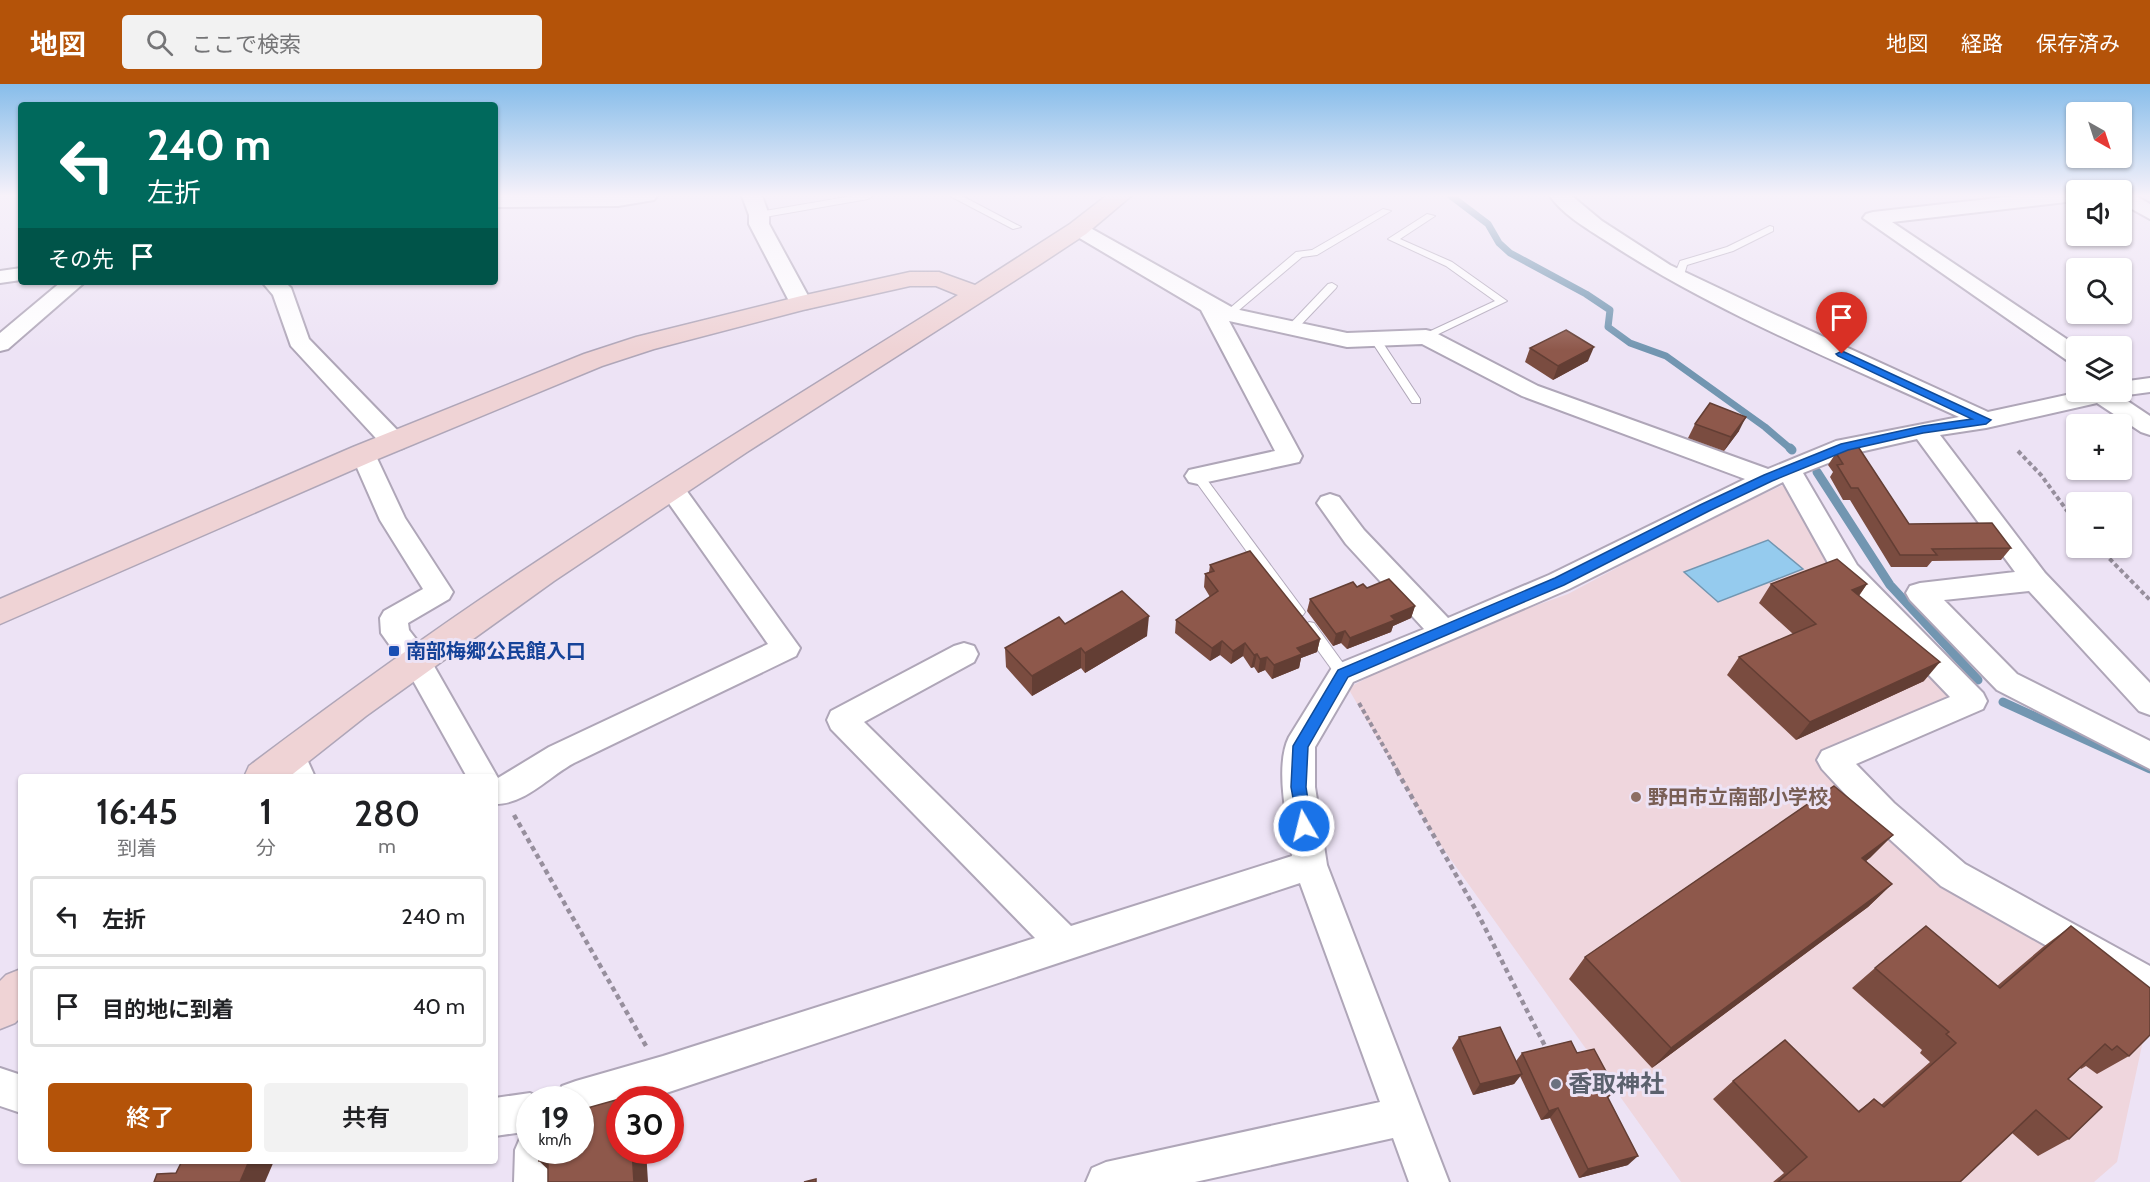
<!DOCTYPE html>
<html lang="ja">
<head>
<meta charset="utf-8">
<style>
	body { margin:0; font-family:Cabin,"Noto Sans JP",sans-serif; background:#f2f2f2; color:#202124; height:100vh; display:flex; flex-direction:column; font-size:22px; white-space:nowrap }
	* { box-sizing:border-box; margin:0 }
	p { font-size:20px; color:#757577 }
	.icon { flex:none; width:33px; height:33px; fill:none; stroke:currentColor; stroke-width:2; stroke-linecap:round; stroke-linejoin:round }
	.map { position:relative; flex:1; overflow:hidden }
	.details { position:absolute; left:18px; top:690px; width:480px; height:390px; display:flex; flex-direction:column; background:#fff; border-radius:6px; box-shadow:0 2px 4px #0004 }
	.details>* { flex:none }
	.top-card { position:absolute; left:18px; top:18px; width:480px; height:183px; border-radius:6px; box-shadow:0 2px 4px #0004; background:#00695c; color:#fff; overflow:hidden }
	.needle { width:39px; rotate:141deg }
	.buttons { position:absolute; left:2066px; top:18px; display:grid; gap:12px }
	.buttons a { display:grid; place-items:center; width:66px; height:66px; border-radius:6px; background:#fff; box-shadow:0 2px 4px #0004; font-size:30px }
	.speed { position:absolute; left:516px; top:1002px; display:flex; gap:12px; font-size:30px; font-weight:700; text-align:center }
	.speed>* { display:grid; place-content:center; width:78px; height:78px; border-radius:50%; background:#fff; box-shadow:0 2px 4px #0004; line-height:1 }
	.speed small { font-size:15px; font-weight:400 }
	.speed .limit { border:9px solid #d22; background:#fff; color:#111 }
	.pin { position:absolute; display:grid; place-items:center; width:51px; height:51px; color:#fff; margin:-62px -26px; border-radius:50% 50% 50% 0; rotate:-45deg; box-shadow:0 0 6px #0007 }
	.pin .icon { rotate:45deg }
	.me { position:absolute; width:66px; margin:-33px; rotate:352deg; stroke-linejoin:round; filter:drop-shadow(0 0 4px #0008) }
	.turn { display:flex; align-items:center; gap:21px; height:126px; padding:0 30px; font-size:27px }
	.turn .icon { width:78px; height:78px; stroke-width:2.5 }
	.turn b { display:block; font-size:42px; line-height:51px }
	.then { display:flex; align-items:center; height:57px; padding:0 30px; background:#0003; gap:12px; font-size:22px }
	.eta { display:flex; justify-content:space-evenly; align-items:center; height:102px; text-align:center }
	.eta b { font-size:36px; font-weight:600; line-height:42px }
	.cta { display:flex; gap:12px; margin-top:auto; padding:12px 30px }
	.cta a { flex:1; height:69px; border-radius:6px; background:#b45309; color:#fff; font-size:24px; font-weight:600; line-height:69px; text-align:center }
	.cta a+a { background:#f2f2f2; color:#202124 }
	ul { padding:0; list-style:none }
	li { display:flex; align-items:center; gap:18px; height:81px; margin:0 12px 9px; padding:0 18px; border:3px solid #e0e0e0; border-radius:6px }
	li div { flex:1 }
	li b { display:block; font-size:22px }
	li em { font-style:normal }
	header { display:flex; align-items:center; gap:36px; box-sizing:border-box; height:84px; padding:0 30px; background:#b45309; color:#fff }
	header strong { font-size:28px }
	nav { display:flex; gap:33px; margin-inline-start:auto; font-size:21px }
	.search { width:420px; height:54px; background:#f2f2f2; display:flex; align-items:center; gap:15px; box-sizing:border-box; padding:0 21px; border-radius:6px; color:#757577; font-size:22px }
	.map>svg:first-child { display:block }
	.education { fill:#efd6dd }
	.water { fill:#95cbee; stroke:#7296b1; stroke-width:1.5 }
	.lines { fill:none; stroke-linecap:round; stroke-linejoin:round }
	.stream-far1 { stroke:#7296b1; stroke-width:7 }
	.stream { stroke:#7296b1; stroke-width:9 }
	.lane-casing { stroke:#afa6b8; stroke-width:2 }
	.street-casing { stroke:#afa6b8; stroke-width:4 }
	.secondary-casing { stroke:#afa6b8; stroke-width:3 }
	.path-far1 { stroke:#978f9d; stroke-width:4; stroke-dasharray:4.5 3; stroke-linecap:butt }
	.path { stroke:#978f9d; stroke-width:4.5; stroke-dasharray:5 4; stroke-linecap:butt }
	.lane { fill:#fff; fill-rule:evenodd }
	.street { fill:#fff; fill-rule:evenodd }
	.secondary { fill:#efd3d5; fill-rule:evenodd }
	.wall { fill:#7a4c40 }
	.shaded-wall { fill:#633e34 }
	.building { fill:#8e584b; stroke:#633e34; stroke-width:1.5 }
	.route { fill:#1a73e8; stroke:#114b97; stroke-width:1.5 }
	.transit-dot { fill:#1a4fb4; stroke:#ede3f5; stroke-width:2 }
	.education-dot { fill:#8d6e63; stroke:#ede3f5; stroke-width:2 }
	.worship-dot { fill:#6b7280; stroke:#ede3f5; stroke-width:2 }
	.labels { text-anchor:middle; stroke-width:6; stroke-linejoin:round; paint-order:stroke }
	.transit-label { font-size:20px; font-weight:bold; fill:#164399; stroke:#ede3f5; text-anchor:start }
	.education-label { font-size:20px; font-weight:bold; fill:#785e54; stroke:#ede3f5; text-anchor:start }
	.near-worship-label { font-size:24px; font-weight:bold; fill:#5b616d; stroke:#ede3f5; text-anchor:start }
</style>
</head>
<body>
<header>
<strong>地図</strong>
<div class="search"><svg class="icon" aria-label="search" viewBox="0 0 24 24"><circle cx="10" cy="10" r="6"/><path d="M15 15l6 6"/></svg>ここで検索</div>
<nav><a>地図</a><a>経路</a><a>保存済み</a></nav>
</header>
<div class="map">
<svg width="2150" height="1098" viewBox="0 0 2150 1098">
	<rect width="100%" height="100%" fill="#ede3f5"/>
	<!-- education -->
	<path class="education" d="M1788 399 1956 608 1821 673 2150 924 2117 1078 2094 1098H1681L1434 752 1348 604 1436 557 1568 510 1710 434Z"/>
	<!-- water -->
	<path class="water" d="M1768 456 1803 485 1718 518 1684 488Z"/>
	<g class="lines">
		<!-- stream-far1 -->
		<path class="stream-far1" d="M1451 112 1488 140 1499 159 1510 169 1586 210 1610 226 1608 243 1630 259 1666 272 1765 343 1792 366"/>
		<!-- stream -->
		<g class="stream">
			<path d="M1790 364 1792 366"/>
			<path d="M1817 388 1890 501 1978 596"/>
			<path d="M2003 618 2150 685"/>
		</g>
		<!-- lane casing -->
		<g class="lane-casing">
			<g id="lane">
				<path d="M852 112H873L868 115 759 134 754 131 759 128Z"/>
				<path d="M950 112H962L1021 143 1013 145Z"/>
				<path d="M1383 125 1391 127 1317 171 1302 173 1232 232H1224L1223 230 1296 168 1312 166Z"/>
				<path d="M1427 130 1435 132 1400 155 1452 178 1507 217 1426 256 1422 255V251L1495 217 1446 182 1388 155Z"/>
				<path d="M1770 142 1773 143V147L1733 167 1687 181 1683 194 1679 195 1674 192 1680 177 1727 163Z"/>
				<path d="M1332 199 1337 202 1336 204 1296 246H1288V242L1328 200Z"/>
				<path d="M1375 252 1379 253 1420 315V319H1412L1370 255Z"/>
				<path d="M1198 388 1202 389 1303 525 1305 528 1303 531H1293L1194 395 1192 392Z"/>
				<path d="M1309 538 1314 539 1348 586 1350 590 1348 594H1338L1304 547 1302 543Z"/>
			</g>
		</g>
		<!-- street casing -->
		<g class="street-casing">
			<g id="street">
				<path d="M495 112H657L654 116 618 122 495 123Z"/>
				<path d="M742 112H762L769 131V140L812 219 809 224 801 225 793 224 790 219 749 140V131Z"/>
				<path d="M1550 112H1572L1602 137 1670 181 1767 227 1988 328 2080 308H2121V298L2150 294V308L2120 312 2150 332V351L2141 348 2097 319 1986 344 1940 351 2045 489 2150 599V631L2139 627 2029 507 1944 516 2017 590 2150 657V685L1997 606 1910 516 1906 509 1910 502 1920 499 2015 488 1917 355 1851 370 1803 389 1857 481 1983 609 1987 617 1983 625 1856 680 1894 719 1965 780 2150 882V918L2137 913 1941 802 1872 739 1822 685 1817 676 1822 667 1950 613 1837 495 1783 398 1569 505 1353 598 1315 663V703L1327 781 1449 1098H1409L1393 1054 1195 1098H1086L1092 1084 1106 1078 1380 1018 1300 799 663 1010 644 1016H620V1023L580 1034V1016H557L562 1002 576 997 663 972 1035 854 831 645 827 636 831 627 954 562 964 559 974 562 978 570 974 578 864 638 1071 842 1292 772C1288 739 1274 683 1289 653L1333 582 1424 545 1346 460 1317 419 1321 413 1330 410 1339 413 1364 446 1448 534 1549 491 1745 395 1522 312 1422 260 1347 263 1229 237 1302 372 1299 378 1290 380 1198 400 1189 398 1185 392 1189 386 1275 367 1201 226 1071 149 1068 145 1071 141H1085L1235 225 1347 249 1426 246 1434 248 1538 302 1768 385 1836 357 1959 333C1842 279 1718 230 1611 160 1591 147 1564 132 1550 112Z"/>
				<path d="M2015 112H2076L2073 116 2066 118 1892 138 2077 262 2076 279 2068 277 1863 134 1866 130 1873 128Z"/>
				<path d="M2121 112H2136L2150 120V135L2121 119Z"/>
				<path d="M21 184V196L0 199V187Z"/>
				<path d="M61 198H85L8 265 0 267V249Z"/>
				<path d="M262 198H285L291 204 309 255 403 352 406 358 403 364 394 366 385 364 291 262 273 211Z"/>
				<path d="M363 362 372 364 375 370 405 434 453 508 449 515 408 539 409 546 426 568 498 694 549 663 768 560 663 411 659 405 663 399 672 396 681 399 800 564 796 572C722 608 648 643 574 679 548 693 526 720 495 720V693H467L406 584 381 549 380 534 384 527 423 505 380 436 351 370 354 364Z"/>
				<path d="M290 658 301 662 315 693H283L274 671 279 662Z"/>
				<path d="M0 984 21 991V1029L0 1022Z"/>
				<path d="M530 1009 544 1016H530V1047L495 1052V1014Z"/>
				<path d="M530 1049V1066H555L554 1098H514L515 1066 521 1052Z"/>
			</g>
		</g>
		<!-- secondary casing -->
		<g class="secondary-casing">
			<g id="secondary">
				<path d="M1106 112H1131L1086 150 1039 181 747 368 554 497 366 632 289 693H244L249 682C342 612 436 544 533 480 673 387 816 300 958 211L936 202H910L803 226 654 265 602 282 373 377 0 540V515L353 363 584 270 636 253 801 212 910 188H939L975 201 1070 140Z"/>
				<path d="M21 885V933L15 939 0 945V897L6 891Z"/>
			</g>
		</g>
		<!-- path-far1 -->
		<g class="path-far1">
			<path d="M2018 367 2041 391 2076 439"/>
			<path d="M2099 464 2150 516"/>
			<path d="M1359 619 1398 688"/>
		</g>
		<!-- path -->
		<g class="path">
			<path d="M1397 687 1477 828 1546 964"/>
			<path d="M514 731 646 962"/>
		</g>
		<!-- lane -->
		<use href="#lane" class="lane"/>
		<!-- street -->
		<use href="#street" class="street"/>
		<!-- secondary -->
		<use href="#secondary" class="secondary"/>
	</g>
	<!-- wall -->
	<g class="wall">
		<path d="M1530 264 1588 277 1553 296 1525 278Z"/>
		<path d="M1695 340 1739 347 1724 367 1688 354Z"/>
		<path d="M1836 369 1909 440 2011 464 2001 476 1932 477 1927 483H1891L1850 416H1843L1830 393 1833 388 1828 381Z"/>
		<path d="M1210 481 1320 555 1317 568 1301 574 1299 584 1272 595 1265 586 1258 589 1254 583 1251 584 1243 572 1231 580 1220 571 1210 577 1175 549 1176 536 1210 513 1204 503 1205 490 1209 488Z"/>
		<path d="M1771 500H1867L1859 512 1924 597 1796 656 1727 591 1739 573 1793 550 1759 519Z"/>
		<path d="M1357 503 1367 504 1415 522 1411 534 1393 542 1391 548 1347 565 1341 559 1333 562 1307 527 1310 515Z"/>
		<path d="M1065 540 1147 552 1085 589 1081 584 1032 612 1006 583 1005 564Z"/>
		<path d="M1893 751 1866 777 1892 800 1868 823 1652 984 1569 895 1585 873Z"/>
		<path d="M2071 842 2129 972 2097 990 2086 982 2081 985 2080 984 2068 995 2069 1055 2038 1072 2012 1049 1960 1098H1773L1784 1089 1713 1015 1733 997 1858 1027 1874 1015 1881 1021 1930 978 1920 969 1922 966 1852 904 1875 884 1997 902 2043 863Z"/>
		<path d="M1459 953 1516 977 1522 969H1577L1608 1014 1628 1081 1579 1094 1550 1034 1541 1036 1520 992 1514 1000 1473 1011 1452 964Z"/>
	</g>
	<!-- shaded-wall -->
	<g class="shaded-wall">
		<path d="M1594 263 1588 277 1553 296 1558 282Z"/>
		<path d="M1746 333 1739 347 1724 367 1731 353Z"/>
		<path d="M1867 500 1853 519 1852 506Z"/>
		<path d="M1415 522 1411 534 1393 542 1391 548 1347 565 1350 554 1391 532Z"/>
		<path d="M1149 532 1147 552 1085 589V569Z"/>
		<path d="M1345 547 1341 559 1333 562 1336 550Z"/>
		<path d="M1320 555 1317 568 1301 574 1299 584 1272 595 1274 581 1297 564Z"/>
		<path d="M1222 557 1220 571 1210 577 1212 564Z"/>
		<path d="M1245 559 1243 572 1231 580 1233 567Z"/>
		<path d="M1081 564V584L1032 612V592Z"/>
		<path d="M1257 570 1254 583 1251 584 1254 571Z"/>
		<path d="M1267 573 1265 586 1258 589 1260 575Z"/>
		<path d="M1940 578 1924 597 1796 656 1810 638Z"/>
		<path d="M1893 751 1870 774 1839 797 1862 774Z"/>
		<path d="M1892 800 1868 823 1652 984 1671 964Z"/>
		<path d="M1522 990 1514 1000 1473 1011 1480 1000Z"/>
		<path d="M1616 1006 1606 1016 1605 1008Z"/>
		<path d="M1558 1024 1550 1034 1541 1036 1549 1027Z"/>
		<path d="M632 1066H646L648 1098H634Z"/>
		<path d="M1638 1072 1628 1081 1579 1094 1588 1085Z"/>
		<path d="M548 1074 557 1094 539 1077Z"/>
		<path d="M249 1077H274L265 1098H240Z"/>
	</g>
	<!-- building -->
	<g class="building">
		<path d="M1566 246 1594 263 1558 282 1530 264Z"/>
		<path d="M1710 319 1746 333 1731 353 1695 340Z"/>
		<path d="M1857 361 1909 440 1992 439 2011 464 1932 465 1937 471H1900L1858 404H1851L1837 381 1843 380 1836 369Z"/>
		<path d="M1250 467 1320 555 1297 564 1302 570 1274 581 1267 573 1260 575 1257 570 1254 571 1245 559 1233 567 1222 557 1212 564 1176 536 1218 507 1205 490 1214 487 1210 481Z"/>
		<path d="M1837 475 1867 500 1852 506 1940 578 1810 638 1739 573 1816 540 1771 500Z"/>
		<path d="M1389 495 1415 522 1391 532 1395 536 1350 554 1345 547 1336 550 1310 515 1353 498 1357 503 1363 500 1367 504Z"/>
		<path d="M1122 507 1149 532 1085 569 1081 564 1032 592 1005 564 1059 533 1065 540Z"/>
		<path d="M1834 702 1893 751 1862 774 1892 800 1671 964 1585 873Z"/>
		<path d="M1926 842 2000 904 2071 842 2150 904V951L2129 972 2117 962 2112 966 2105 960 2068 995 2102 1023 2069 1055 2036 1026 1960 1098H1778L1807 1073 1733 997 1785 956 1859 1028 1874 1015 1884 1023 1956 959 1946 950 1949 948 1875 884Z"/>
		<path d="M1500 943 1522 990 1480 1000 1459 953Z"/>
		<path d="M1571 957 1577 969 1594 965 1616 1006 1605 1008 1638 1072 1588 1085 1558 1024 1549 1027 1522 969Z"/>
		<path d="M630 1012V1016H620V1066H632L634 1098H548V1074L539 1077V1066H580V1026Z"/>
		<path d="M182 1077H249L240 1098H154L157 1090 176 1089Z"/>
		<path d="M816 1095V1098H804Z"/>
	</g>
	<!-- sky -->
	<linearGradient id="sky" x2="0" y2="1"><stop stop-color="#87bdea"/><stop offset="0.42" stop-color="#f7f2fa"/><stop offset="1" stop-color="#f7f2fa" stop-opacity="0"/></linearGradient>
	<rect width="2150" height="266" fill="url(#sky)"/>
	<!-- route -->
	<path class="route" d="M1842 267 1991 336 1986 340 1923 349 1848 366 1772 397 1709 427 1564 501 1348 593 1308 663 1306 703 1312 742 1310 747 1304 749 1299 747 1291 703 1293 662 1338 586 1555 494 1700 421 1764 391 1841 360 1923 342 1972 335 1838 272 1836 270Z"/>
	<!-- markers -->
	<rect class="transit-dot" x="388" y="561" width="12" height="12" rx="3"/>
	<circle class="education-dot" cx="1636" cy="713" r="6"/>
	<circle class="worship-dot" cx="1556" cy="1000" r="6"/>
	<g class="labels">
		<!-- transit labels -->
		<g class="transit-label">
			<text x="406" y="574">南部梅郷公民館入口</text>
		</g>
		<!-- education labels -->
		<g class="education-label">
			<text x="1648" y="720">野田市立南部小学校</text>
		</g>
		<!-- near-worship labels -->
		<g class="near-worship-label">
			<text x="1568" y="1008">香取神社</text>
		</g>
	</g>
</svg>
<div class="buttons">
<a><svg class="needle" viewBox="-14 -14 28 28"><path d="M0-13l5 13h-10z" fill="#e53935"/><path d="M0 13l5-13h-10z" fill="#757577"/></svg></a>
<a><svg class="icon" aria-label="sound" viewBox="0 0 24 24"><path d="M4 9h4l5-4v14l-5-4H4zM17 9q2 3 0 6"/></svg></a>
<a><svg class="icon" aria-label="search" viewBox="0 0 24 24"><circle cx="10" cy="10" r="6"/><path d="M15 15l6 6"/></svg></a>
<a><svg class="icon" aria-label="layers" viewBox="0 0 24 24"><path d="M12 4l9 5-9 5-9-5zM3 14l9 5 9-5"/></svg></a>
<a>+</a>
<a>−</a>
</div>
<div class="speed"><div>19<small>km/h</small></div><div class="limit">30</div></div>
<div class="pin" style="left:1842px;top:270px;background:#d93025"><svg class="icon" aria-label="arrive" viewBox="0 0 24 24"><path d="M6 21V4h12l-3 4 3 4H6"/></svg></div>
<svg class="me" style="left:1304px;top:742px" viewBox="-20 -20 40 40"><circle r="17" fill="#1a73e8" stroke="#fff" stroke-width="3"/><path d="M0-11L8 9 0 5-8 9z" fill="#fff"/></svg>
<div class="top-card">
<div class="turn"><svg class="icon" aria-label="left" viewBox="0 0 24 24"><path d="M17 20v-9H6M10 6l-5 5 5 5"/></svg><div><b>240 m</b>左折</div></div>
<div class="then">その先<svg class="icon" aria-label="arrive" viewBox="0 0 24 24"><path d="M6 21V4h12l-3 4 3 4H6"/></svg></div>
</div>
<section class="details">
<div class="eta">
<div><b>16:45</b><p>到着</p></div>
<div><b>1</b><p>分</p></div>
<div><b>280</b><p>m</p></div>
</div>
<ul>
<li><svg class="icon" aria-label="left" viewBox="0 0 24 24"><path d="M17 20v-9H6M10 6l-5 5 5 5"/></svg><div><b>左折</b></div><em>240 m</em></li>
<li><svg class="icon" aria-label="arrive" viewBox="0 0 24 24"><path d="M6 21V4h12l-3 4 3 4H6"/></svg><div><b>目的地に到着</b></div><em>40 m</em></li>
</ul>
<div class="cta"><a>終了</a><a>共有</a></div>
</section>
</div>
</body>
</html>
